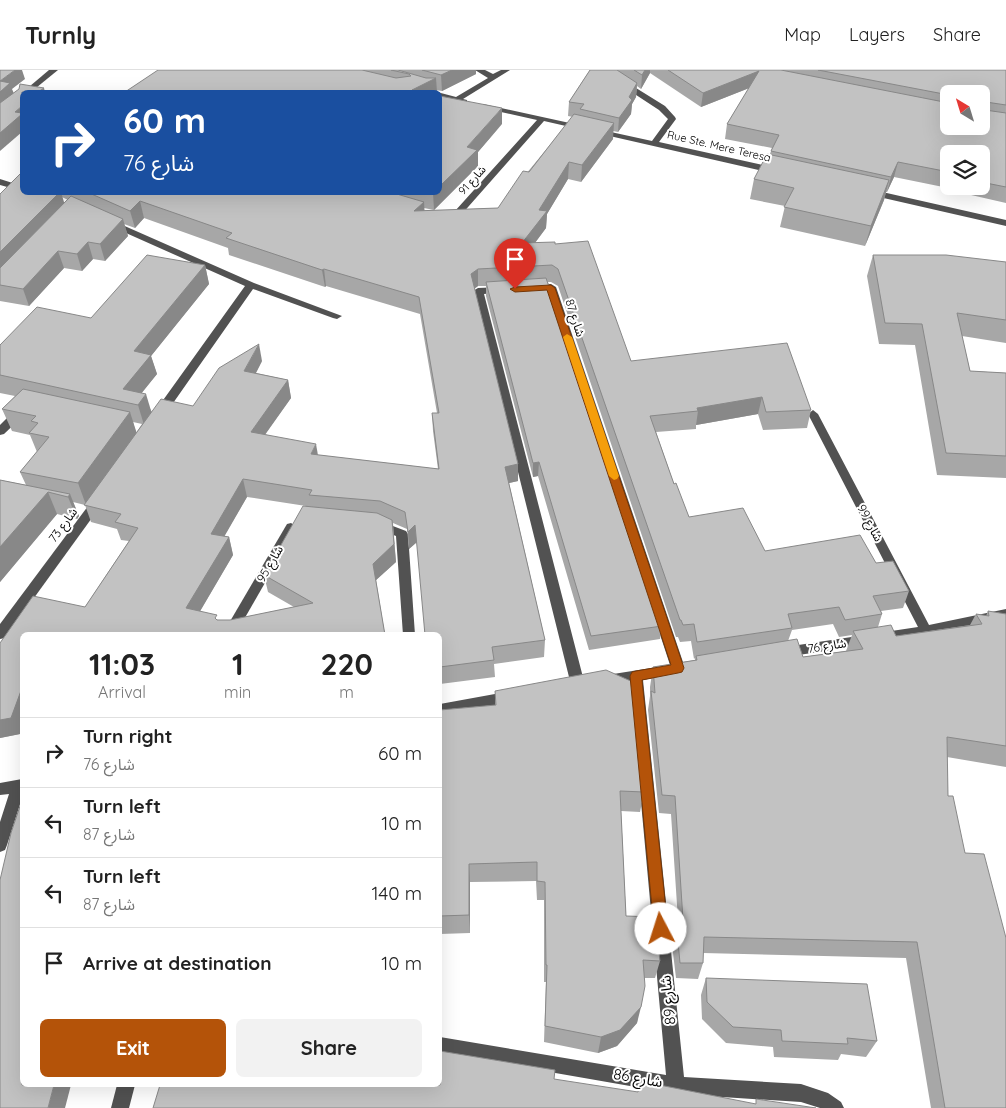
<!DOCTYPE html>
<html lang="en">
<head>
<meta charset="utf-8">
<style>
	body { margin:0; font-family:Quicksand,"Noto Sans Arabic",sans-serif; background:#f2f2f2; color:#222; height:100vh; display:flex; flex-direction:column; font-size:19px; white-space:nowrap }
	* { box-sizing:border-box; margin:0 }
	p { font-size:16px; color:#767676 }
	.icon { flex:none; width:28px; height:28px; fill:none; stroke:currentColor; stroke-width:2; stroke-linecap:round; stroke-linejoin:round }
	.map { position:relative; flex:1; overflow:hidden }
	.panel { position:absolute; left:20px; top:562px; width:422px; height:455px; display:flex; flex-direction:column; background:#fff; border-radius:8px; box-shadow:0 5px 20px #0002 }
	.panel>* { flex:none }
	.hud { position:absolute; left:20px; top:20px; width:422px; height:105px; border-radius:8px; box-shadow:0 5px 20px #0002; background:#1a4fa0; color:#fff; overflow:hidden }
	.needle { width:32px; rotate:322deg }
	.fabs { position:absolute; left:940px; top:15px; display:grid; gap:10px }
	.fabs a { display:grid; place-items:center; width:50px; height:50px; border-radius:8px; background:#fff; box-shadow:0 5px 20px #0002; font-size:25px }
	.pin { position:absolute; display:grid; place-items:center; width:42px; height:42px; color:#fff; margin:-51px -21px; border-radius:50% 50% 50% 0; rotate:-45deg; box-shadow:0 0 5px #0007 }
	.pin .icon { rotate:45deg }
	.me { position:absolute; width:55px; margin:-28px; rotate:355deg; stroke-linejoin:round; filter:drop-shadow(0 0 4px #0008) }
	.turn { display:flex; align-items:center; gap:18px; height:105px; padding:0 20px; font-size:22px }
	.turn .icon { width:65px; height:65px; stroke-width:2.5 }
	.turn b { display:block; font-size:35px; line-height:42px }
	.eta { display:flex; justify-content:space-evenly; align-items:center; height:85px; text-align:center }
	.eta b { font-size:30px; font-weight:700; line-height:35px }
	.primary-button { display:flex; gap:10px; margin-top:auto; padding:10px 20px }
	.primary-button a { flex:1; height:58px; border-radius:8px; background:#b45309; color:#fff; font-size:20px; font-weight:700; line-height:58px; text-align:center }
	.primary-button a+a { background:#f2f2f2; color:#222 }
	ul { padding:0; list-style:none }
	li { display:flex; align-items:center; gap:15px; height:70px; padding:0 20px; border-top:1px solid #e0e0e0 }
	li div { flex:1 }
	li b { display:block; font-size:19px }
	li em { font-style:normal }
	header { display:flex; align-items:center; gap:30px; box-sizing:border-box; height:70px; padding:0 25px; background:#fff; border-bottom:1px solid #e0e0e0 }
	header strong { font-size:24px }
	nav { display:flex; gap:28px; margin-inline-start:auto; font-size:18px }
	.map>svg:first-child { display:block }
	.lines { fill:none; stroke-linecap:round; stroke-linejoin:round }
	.minor { fill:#525252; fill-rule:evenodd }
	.wall { fill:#a7a7a7; fill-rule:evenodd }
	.shaded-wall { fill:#888 }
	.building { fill:#c2c2c2; stroke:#888 }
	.route { fill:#b45309; stroke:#753606 }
	.slow { fill:#f59e0b }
	.labels { text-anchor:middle; stroke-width:4; stroke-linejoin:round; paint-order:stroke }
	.far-street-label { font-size:11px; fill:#000; stroke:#fff }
	.street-label { font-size:12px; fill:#000; stroke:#fff }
	.near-street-label { font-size:15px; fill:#000; stroke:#fff }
</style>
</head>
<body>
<header>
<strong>Turnly</strong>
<nav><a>Map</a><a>Layers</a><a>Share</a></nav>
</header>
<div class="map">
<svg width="1006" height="1038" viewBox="0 0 1006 1038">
	<rect width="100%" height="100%" fill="#fff"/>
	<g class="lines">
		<!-- minor -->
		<g class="minor">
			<path d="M49 0H58L31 22H23Z"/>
			<path d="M475 0H485L493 4 501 0H510L463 29 467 30V34L453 32 440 27V22H437L456 27 488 8Z"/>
			<path d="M598 0H607L665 36 675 47 676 49 659 72 776 98 780 101 776 104 544 51 461 145 442 146V142L455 141 537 50 483 38V34L652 71 668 49 659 40Z"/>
			<path d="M0 109 22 116V121L0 115Z"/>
			<path d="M869 119 1006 150V156L866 124 865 122Z"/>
			<path d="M111 150 254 213 342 246 337 249 333 248 253 219 164 346H156L155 343 156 340 245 216 108 155V151Z"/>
			<path d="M551 214 556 217 685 598 683 602H675L669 605 643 610 684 1007 801 1014 828 1023 841 1032 844 1038H820L801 1032 676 1024 440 983V967L666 1005 630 612 607 615 602 614 600 610 602 606 607 605 670 595 547 220 532 221 527 218 532 215Z"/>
			<path d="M502 217 505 218V222L484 224 585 615 583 619 578 620 573 619 571 615 473 221 478 218Z"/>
			<path d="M20 338 25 342 24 345 4 364 0 365V355L16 339Z"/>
			<path d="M813 340 818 344 929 555 1006 539V549L926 566 785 587 780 586 778 582 780 578 785 577 918 557 808 344Z"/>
			<path d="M98 427 102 428 104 431 102 434 5 568 0 569V554L94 428Z"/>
			<path d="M377 450 406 461 408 464 415 565H403L396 466 373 457 371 454Z"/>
			<path d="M291 453 297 457 235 565H222L287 454Z"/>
			<path d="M511 621 516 623 518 627 516 631 440 646V634Z"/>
			<path d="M22 709V728L7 775 5 780 0 782V752L9 724 0 725V713Z"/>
			<path d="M117 1015H135L129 1038H111Z"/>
		</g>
	</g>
	<!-- wall -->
	<g class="wall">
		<path d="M158 0H476V4L442 21 436 20 437 22Z"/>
		<path d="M590 0H1006V133L958 122V120L894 107 887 122H886L884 130 865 176 780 157 785 136 750 129 754 109 770 84 772 78 725 69 727 54 749 18 701 37 650 3 641 19 637 16 636 27 632 34 631 44 618 62 613 61V69L581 112 568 109 547 144 546 158 535 173 555 174 631 291 811 340 807 358 763 360 758 344 696 355V359L656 362 674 414 689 447 765 481 876 493 909 521 903 538 881 541 882 544 878 557 896 566 970 555 976 544 986 546 988 541 1006 544V697L947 687 948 726 1006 1038H931L906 888 703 883V893L698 909 676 908 671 866 676 850H678L671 744 659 743 648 640 650 626V617L653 597 695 590V588L694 589 691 571 680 572 678 567H676L558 216 551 212H548L662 556 660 569 589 580 538 406 533 407 486 226V216H478L474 219 518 394V411L509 413 545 570 544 587 494 594 495 607 440 614V565L417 472 409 479 407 459 393 453 396 492 376 510 385 565H22L20 664 0 668V573L85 537 129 471 121 470 117 459 91 452 85 435 73 432 79 446 77 449 57 444 0 512V410L26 415 20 402 37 382 30 365 12 361 2 339 15 326 0 323V275L91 248 205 195 209 214 151 286 157 304 141 323 152 342 193 336 262 291 256 303 288 310 291 328 265 364 318 385 438 399 433 361 432 343H437L420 244 326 216 325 217 229 185 228 178 144 148 135 158 124 154 128 166 105 191 93 189 82 201 64 198 29 236 0 231V124L22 102V122H440L502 54 478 82V96L434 140 424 138V141L498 138 573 47 568 46 569 32ZM949 24H981L949 56ZM949 84H981V116H949ZM62 127 68 130 64 134ZM133 352 142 354 136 363ZM247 427 306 436 264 505 268 522 294 537 230 550H218L200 541 233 485 229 467 224 466ZM833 554 839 567 852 565 846 581 803 587 788 571 792 560Z"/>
		<path d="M873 185 1006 192V273L962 266 970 301 1006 303V408L937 405 915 275 879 274 867 206Z"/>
		<path d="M495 621 644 722 640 742 621 741 626 846 660 891 655 908H644L637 953 617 976 598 983 544 972 546 912H544V830H537L536 811 470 812V863L440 864V640L495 635Z"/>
		<path d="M706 908 877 971 866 987 841 984 838 990 774 987 773 977 726 973 702 949 701 925Z"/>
	</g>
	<!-- shaded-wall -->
	<g class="shaded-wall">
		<path d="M15 0H22L25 9 12 19 15 26 0 39V11Z"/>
		<path d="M452 0H476V4L442 21 441 5Z"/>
		<path d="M645 0H650V3L641 19 642 5Z"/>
		<path d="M759 1 757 15 701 37 703 23Z"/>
		<path d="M436 8 437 22H412V20Z"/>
		<path d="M637 13 636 27 632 34 631 44 618 62 619 48 629 27Z"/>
		<path d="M44 18 45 22H38Z"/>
		<path d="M22 36V62L0 81V63L15 42Z"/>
		<path d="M502 38V54L478 82V96L434 140 433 123 434 122H440V116L467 77Z"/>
		<path d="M614 53 613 69 581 112 582 95Z"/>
		<path d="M569 92 568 109 547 144 546 158 522 190V173L539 140Z"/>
		<path d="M898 92 894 107 887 122 891 107Z"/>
		<path d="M889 110 884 130 865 176 871 156Z"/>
		<path d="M60 122H61L66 139 0 205V182Z"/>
		<path d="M140 131 144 148 135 158 130 141Z"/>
		<path d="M424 132 425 149 414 141Z"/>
		<path d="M123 149 128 166 105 191 100 174Z"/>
		<path d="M88 172 93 189 82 201 77 184Z"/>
		<path d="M58 181 64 198 29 236 23 219Z"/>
		<path d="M205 195 209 214 151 286 157 304 133 334 123 319 134 281Z"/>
		<path d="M324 199 326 216 325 217 322 200Z"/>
		<path d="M478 199V216L471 221V204Z"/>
		<path d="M259 274 262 291 248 318 244 301Z"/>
		<path d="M288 310 291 328 255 379 251 362Z"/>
		<path d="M146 324 152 344 144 355 138 335Z"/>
		<path d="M762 327 758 344 696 355 698 341 697 338Z"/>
		<path d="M130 342 137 364 86 435 78 413Z"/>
		<path d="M316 374 319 391 311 384Z"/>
		<path d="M539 392 538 406 533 407V393Z"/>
		<path d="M518 394V411L505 414V397Z"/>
		<path d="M243 409 247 427 216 481 211 464Z"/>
		<path d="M48 422 57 444 0 512V477Z"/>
		<path d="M70 424 79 446 77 449 68 427Z"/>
		<path d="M392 450 396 492 375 511 373 494Z"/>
		<path d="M415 455 417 472 409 479 408 462Z"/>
		<path d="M229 467 233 485 192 555 186 538Z"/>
		<path d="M22 618V658L20 664 0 668V650Z"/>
		<path d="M469 794 470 812V863L469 845Z"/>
		<path d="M641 937 637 953 617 976 598 983 601 967Z"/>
		<path d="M54 1015H71L65 1038H48Z"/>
	</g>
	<!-- building -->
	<g class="building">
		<path d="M0 0H15L0 11 10 13 0 22Z"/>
		<path d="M158 0H362L396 8 411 6 409 4 391 0H398L426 8H436L412 20 425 22H125Z"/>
		<path d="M422 0H452L441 5Z"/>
		<path d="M590 0H617L637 13 629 27 632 30 619 48 580 39 584 34 569 32Z"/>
		<path d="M634 0H645L642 5Z"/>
		<path d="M668 0H781L949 33V56H981V24H949V25L818 0H1006V35L986 32 984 34 985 40 1006 43V117L981 112V84H949V102L898 92 891 107 771 81 779 65 727 54 759 1 703 23Z"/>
		<path d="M20 14 44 18 38 22H22V36L15 42 22 43V44L0 63V33L19 19Z"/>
		<path d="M440 26 502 38 467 77 477 80 440 116Z"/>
		<path d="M574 44 614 53 582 95 569 92 539 140 547 141 522 173 555 172V174L588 171 631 291 787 273 811 340 766 342 762 327 697 338 698 341 650 346 674 414 676 413 689 447 743 438 765 481 860 465 876 493 893 491 909 521 873 526 882 544 845 550 839 537 788 544 792 558 697 572 694 554 683 555 681 550H680L558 199 552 195 478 199 471 204 518 394 505 397 545 570 492 577 494 590 440 597V565H425L415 455 408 462 405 442 380 431 309 425 312 420 243 409 211 464 229 467 186 538 217 545 215 548 217 550H230L313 533 264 505 303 436 377 443 392 450 394 474 373 494 385 565H22V618L11 648 0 650V573L33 526 85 537 138 458 115 452 121 444 84 435 161 329 193 336 219 298 259 274 244 301 288 310 251 362 316 374 311 384 439 399 432 343H439L419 227 324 199 322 200 226 168 232 163 140 131 130 141 87 122H390L424 132 414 141 498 138 523 101 529 102Z"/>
		<path d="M767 84 889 110 871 156 784 137 794 118 754 109Z"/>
		<path d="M22 102V105H20L22 106V122H60L0 182V124Z"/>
		<path d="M71 126 123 149 100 174 88 172 77 184 58 181 23 219 0 215V198Z"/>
		<path d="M147 185 205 195 134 281 151 285 123 319 146 324 138 335 0 305V275L37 237 91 248Z"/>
		<path d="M873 185H946L1006 192V250L957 243 970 301 1006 303V386L946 383 922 254 885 253Z"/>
		<path d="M546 208 662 556 591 566 539 392 533 393 486 212Z"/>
		<path d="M23 319 130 342 78 413 20 402 49 367 29 363 38 353 31 351 36 346 2 339Z"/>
		<path d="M0 410 70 424 68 427 48 422 0 477Z"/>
		<path d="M988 541 1006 544V676L947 667 948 726H953L965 783 984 784 1006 868V1038H945L917 872 704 867 703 893H680L676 850H683L675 726 662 725 651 621 655 623 653 597 697 590 696 586 797 569 803 587 863 579 853 561 891 555 896 566 982 554 976 544 989 546Z"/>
		<path d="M606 600 633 612 644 722 620 721 626 846 655 847 660 891 643 890 645 916 641 937 620 960 601 967 545 956 547 895H546L545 812 537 811V792L469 794V845L440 846V640L496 635 495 621Z"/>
		<path d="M22 730V1015H54L48 1038H0V810L11 763Z"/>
		<path d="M706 908 867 914 877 971 847 968 848 974 782 971 781 960 733 957 707 932Z"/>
		<path d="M440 981 555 1000 554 1009 638 1022 639 1011 756 1034V1029L816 1038H153L160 1015H440Z"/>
	</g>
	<!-- route -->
	<path class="route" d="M551 215 555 218 684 598 682 602 678 603 642 610 668 859 666 864 661 866 656 864 654 859 630 606 632 602 636 601 671 595 547 220 515 222 510 219 515 217Z"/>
	<!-- slow -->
	<path class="slow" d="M567 264 572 267 619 406 617 409 614 410 609 406 563 267Z"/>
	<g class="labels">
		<!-- far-street labels -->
		<g class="far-street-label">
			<text transform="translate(719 76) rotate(13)" y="4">Rue Ste. Mere Teresa</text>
			<text transform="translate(472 110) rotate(-48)" y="4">شارع 91</text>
		</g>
		<!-- street labels -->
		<g class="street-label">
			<text transform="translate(575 248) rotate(72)" y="4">شارع 87</text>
			<text transform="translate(870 453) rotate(62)" y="4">شارع 99</text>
			<text transform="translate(63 455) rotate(-54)" y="4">شارع 73</text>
			<text transform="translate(270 494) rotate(-60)" y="4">شارع 95</text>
			<text transform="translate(827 576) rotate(-9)" y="4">شارع 76</text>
		</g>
		<!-- near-street labels -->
		<g class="near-street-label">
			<text transform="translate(668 930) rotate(-96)" y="5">شارع 89</text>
			<text transform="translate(638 1008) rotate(10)" y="5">شارع 86</text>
		</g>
	</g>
</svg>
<div class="fabs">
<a><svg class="needle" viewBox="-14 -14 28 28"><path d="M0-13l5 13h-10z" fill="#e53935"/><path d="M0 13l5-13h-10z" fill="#767676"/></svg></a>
<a><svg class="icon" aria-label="layers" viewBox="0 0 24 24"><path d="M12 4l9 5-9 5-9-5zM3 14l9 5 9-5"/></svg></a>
</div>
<div class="pin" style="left:515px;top:219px;background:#d93025"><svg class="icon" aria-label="arrive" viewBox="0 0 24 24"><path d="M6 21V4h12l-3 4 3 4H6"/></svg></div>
<svg class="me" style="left:661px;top:859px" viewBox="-20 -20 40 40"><circle r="19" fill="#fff"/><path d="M0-13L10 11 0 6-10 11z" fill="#b45309"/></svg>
<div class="hud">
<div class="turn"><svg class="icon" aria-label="right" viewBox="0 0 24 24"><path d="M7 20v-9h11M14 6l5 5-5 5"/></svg><div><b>60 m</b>شارع 76</div></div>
</div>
<section class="panel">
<div class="eta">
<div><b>11:03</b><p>Arrival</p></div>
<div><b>1</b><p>min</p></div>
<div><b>220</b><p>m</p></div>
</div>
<ul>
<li><svg class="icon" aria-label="right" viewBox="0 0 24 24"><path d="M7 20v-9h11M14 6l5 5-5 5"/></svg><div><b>Turn right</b><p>شارع 76</p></div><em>60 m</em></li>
<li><svg class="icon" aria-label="left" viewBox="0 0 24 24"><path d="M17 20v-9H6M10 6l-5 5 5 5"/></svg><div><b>Turn left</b><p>شارع 87</p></div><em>10 m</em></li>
<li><svg class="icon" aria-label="left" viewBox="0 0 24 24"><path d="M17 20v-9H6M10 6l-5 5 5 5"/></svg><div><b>Turn left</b><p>شارع 87</p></div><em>140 m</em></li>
<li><svg class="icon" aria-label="arrive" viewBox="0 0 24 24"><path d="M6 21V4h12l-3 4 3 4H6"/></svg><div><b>Arrive at destination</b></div><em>10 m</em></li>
</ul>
<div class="primary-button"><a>Exit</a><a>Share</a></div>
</section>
</div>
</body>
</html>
